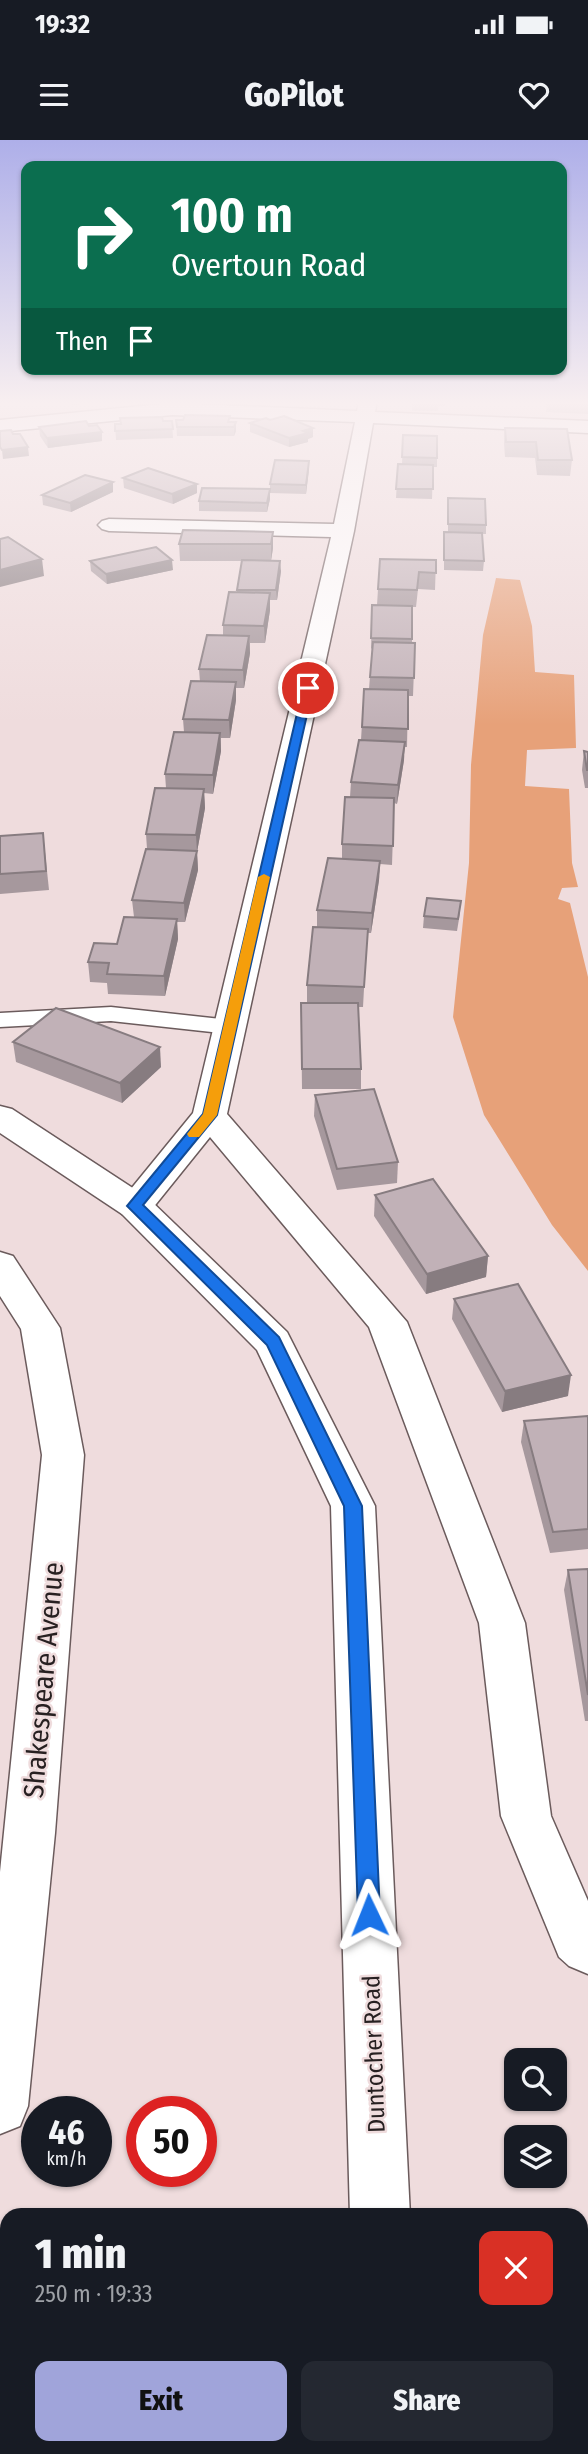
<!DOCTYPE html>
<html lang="en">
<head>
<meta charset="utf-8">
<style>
	body { margin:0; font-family:"Fira Sans Condensed",sans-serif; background:#242831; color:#f1f3f6; height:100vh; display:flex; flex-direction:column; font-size:26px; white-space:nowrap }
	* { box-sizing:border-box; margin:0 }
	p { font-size:23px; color:#9ea1a6 }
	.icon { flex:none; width:38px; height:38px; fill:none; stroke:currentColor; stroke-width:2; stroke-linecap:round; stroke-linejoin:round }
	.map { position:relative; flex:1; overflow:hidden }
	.drawer { position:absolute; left:0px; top:2068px; width:588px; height:247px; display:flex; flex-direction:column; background:#171b24; border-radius:21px 21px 0 0; box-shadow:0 2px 5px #0004 }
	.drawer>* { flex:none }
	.guide { position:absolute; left:21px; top:21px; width:546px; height:214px; border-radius:14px; box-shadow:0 2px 5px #0004; background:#0b6e4f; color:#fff; overflow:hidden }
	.buttons { position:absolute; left:504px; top:1908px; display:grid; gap:14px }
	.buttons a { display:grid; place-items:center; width:63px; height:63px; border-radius:14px; background:#171b24; box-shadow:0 2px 5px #0004; font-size:35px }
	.speed { position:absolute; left:21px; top:1956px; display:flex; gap:14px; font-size:35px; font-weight:700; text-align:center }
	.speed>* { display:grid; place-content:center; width:91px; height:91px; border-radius:50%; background:#171b24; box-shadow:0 2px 5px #0004; line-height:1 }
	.speed small { font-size:18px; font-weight:400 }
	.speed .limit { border:10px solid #d22; background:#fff; color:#111 }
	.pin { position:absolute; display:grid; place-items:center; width:60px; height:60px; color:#fff; margin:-30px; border:4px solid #fff; border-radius:50%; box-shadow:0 2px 7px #0007 }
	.me { position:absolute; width:77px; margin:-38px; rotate:358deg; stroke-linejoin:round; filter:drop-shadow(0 0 5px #0008) }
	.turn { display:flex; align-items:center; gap:24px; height:147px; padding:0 35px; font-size:32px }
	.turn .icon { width:91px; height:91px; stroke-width:2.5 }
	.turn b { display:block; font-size:49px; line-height:60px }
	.then { display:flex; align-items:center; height:66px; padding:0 35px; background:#0003; gap:14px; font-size:26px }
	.round { display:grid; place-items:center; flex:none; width:74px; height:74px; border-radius:14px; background:#242831 }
	.head { display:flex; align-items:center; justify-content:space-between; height:119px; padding:0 35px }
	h1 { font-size:42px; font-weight:800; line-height:52px }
	.action { display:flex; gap:14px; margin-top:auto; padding:14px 35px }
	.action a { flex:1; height:80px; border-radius:14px; background:#a0a4da; color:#111; font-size:28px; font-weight:800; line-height:80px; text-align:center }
	.action a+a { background:#242831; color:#f1f3f6 }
	.status { display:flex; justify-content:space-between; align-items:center; height:49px; padding:0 35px; background:#171b24; direction:ltr }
	.status svg { height:19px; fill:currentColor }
	header { display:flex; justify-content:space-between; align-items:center; height:91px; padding:0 35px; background:#171b24; font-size:32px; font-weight:800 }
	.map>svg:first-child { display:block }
	.green { fill:#e7a179 }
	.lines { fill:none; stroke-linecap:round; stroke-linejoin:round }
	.service-casing { stroke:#6b5b5c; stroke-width:3 }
	.minor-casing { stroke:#6b5b5c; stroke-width:3 }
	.secondary-casing { stroke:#6b5b5c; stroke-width:3 }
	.service { fill:#fff; fill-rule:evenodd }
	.minor { fill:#fff; fill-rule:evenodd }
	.secondary { fill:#fff; fill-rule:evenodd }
	.wall { fill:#a6989d }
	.shaded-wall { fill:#877c80 }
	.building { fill:#c1b1b7; stroke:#877c80; stroke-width:2 }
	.route { fill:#1a73e8; stroke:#114b97; stroke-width:2 }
	.slow { fill:#f59e0b }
	.labels { text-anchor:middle; stroke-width:5; stroke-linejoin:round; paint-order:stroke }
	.street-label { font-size:24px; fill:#272021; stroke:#efdcdd }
	.near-street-label { font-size:28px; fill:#272021; stroke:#efdcdd }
</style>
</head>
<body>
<div class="status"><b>19:32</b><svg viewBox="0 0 49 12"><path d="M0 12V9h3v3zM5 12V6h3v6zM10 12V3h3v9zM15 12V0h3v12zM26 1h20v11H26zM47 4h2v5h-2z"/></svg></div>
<header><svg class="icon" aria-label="menu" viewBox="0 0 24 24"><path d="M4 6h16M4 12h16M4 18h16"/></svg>GoPilot<svg class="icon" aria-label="heart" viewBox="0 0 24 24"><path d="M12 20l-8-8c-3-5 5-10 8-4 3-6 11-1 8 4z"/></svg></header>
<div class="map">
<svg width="588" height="2314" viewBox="0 0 588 2314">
	<rect width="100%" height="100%" fill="#efdcdd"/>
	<!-- green -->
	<path class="green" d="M496 438 520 440 532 486 535 532 574 535 576 608 527 610 525 646 569 649 572 723 578 747 562 748 558 759 570 763 588 837V1131L552 1085 484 975 453 877 469 723 471 625 483 495Z"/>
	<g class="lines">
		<!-- service casing -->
		<g class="service-casing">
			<path id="service" d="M111 867 230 880 238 882 242 887 238 892 230 894 111 881 0 887V873Z"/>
		</g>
		<!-- minor casing -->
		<g class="minor-casing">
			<g id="minor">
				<path d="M359 261H377L375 272 588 281V293L373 283 354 391 227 974 407 1182 525 1483 551 1676 588 1761V1834L569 1826 559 1817 501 1676 479 1483 369 1187 210 997 148 1074 135 1078 122 1074 117 1066 193 973 331 397 109 391 102 389 98 385 102 381 109 379 334 384 355 282 172 275 0 292V280L172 263 357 271Z"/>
				<path d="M0 1112 13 1116 60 1188 84 1315 55 1693 28 1966 20 1986 0 1994V1732L42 1315 21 1189 0 1156Z"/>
				<path d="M588 2101V2162L581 2165V2104Z"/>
			</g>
		</g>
		<!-- secondary casing -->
		<g class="secondary-casing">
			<g id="secondary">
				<path d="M0 966 12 969 148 1058 287 1192 375 1366 410 2076H350L331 1366 257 1210 122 1074 0 993Z"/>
				<rect x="354" y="2308" width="64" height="6"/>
			</g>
		</g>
		<!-- service -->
		<use href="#service" class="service"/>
		<!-- minor -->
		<use href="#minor" class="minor"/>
		<!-- secondary -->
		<use href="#secondary" class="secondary"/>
	</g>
	<!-- wall -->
	<g class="wall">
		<path d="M412 261H445V266H438V271H412Z"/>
		<path d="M547 261H588V274L546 272Z"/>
		<path d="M176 280 236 282V291L234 296H177Z"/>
		<path d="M270 280 313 297 308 299V302L289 307 250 292V283Z"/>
		<path d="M172 281 173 298 116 300 115 284Z"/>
		<path d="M89 286 102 292V301L48 308 40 296 39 287Z"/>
		<path d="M505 288 567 289 572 320 570 336 537 335 535 318 505 317 504 303Z"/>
		<path d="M403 295 437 318V327H433L432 359 396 358 398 324 402 325Z"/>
		<path d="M309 321 306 354 270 353V344Z"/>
		<path d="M123 338 197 344V353L173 364 124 348Z"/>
		<path d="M270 349V359L267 372 199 371V361Z"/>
		<path d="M113 352 71 372 43 365 42 355Z"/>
		<path d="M448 358 486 385V394H482L484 421 483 431 444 430V392H448Z"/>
		<path d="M273 392V408L271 420 281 431 277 460H270V470L265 503H250V513L244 548H236V560L230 598H221V611L213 654 204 653 205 668 197 712 198 730 185 782H177L178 799 165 856 108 854 107 843 90 842 88 822 117 804 134 777 132 760 147 709 146 694 166 648 165 634 184 592 183 579 200 542 199 529 223 495V485L237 452 242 421H180L179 404Z"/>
		<path d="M436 420 435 450 418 449 416 467H412V503H415L413 556H408L407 607H404V620L397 664 394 663 392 725 380 724 379 740 371 793H367L363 867H358L361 929V949H302L301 863H307V845L317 787V770L342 719V704L350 657 351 642 361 600 364 549H369L372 509 371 508 372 465H377L378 449Z"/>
		<path d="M90 421 173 430 107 444 91 431Z"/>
		<path d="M584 611 588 612V648H585L582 630Z"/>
		<path d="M43 693 49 750 0 754V696Z"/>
		<path d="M460 773 457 791 423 788 424 776Z"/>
		<path d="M13 902 161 927 122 963 16 922Z"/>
		<path d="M315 955 398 1022 397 1043 337 1050 314 976Z"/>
		<path d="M375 1055 488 1116 486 1137 426 1154 374 1076Z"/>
		<path d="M454 1159 568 1256 502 1272 452 1179Z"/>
		<path d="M588 1276V1409L550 1413 521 1302 524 1281Z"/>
		<path d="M588 1429V1581H585L564 1450 568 1430Z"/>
	</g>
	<!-- shaded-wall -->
	<g class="shaded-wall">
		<path d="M72 261H101L72 265Z"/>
		<path d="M236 282V291L234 296V287Z"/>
		<path d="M313 288V297L308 299V302L289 307V298L303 291Z"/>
		<path d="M102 292V301L48 308 47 298Z"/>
		<path d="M28 307 29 316 3 319 2 310Z"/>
		<path d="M309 321V330L306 354V345Z"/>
		<path d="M113 342V352L71 372 70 363Z"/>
		<path d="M197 344V353L173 364 172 354Z"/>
		<path d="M270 349V359L267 372V363Z"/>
		<path d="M273 392V408L271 421V404Z"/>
		<path d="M42 419 44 436 0 447V430Z"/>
		<path d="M172 420 173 430 107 444 106 434Z"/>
		<path d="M280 421 281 431 277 460 276 450Z"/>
		<path d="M270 453V470L265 503 264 486Z"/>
		<path d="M249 496 250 513 244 548 243 530Z"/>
		<path d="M236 542V560L230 598 229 580Z"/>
		<path d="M220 593 221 611 213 654V635Z"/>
		<path d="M405 602 404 620 397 664 398 645Z"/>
		<path d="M204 649 205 668 197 712 198 730 185 782 184 763 197 712 196 695Z"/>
		<path d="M380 721 379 740 371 793 372 773Z"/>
		<path d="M177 779 178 799 165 856 164 836Z"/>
		<path d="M160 907 161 927 122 963 120 943Z"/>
		<path d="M488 1116 486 1137 426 1154 427 1134Z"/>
		<path d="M571 1235 568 1256 502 1272 505 1251Z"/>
	</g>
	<!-- building -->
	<g class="building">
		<path d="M412 261H438V263Z"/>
		<path d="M185 275 230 276 228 282H236L234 287H177L176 280H183Z"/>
		<path d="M284 276 313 288 303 291 308 293 289 298 250 283 266 278 270 280Z"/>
		<path d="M162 277 163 281H172L173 289 115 291V284H121L120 278Z"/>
		<path d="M86 281 89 286 97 285 102 292 47 298 39 287Z"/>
		<path d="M505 288 567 289 572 320H538L536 302H506Z"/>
		<path d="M11 290 13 294H20L28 307 2 310 0 307V291Z"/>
		<path d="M403 295 437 296V318L402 317Z"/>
		<path d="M275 320 309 321 306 345 270 344Z"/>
		<path d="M398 324 433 325V349H396Z"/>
		<path d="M148 328 197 344 172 354 123 338Z"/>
		<path d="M85 335 113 342 70 363 42 355Z"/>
		<path d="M202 348 270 349 267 363 199 361Z"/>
		<path d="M448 358 485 359 486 385 448 384Z"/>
		<path d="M183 390 273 392 271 404H179Z"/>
		<path d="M444 392 482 393 484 421 444 420Z"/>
		<path d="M8 397 42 419 0 430V399Z"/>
		<path d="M156 407 172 420 106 434 90 421Z"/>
		<path d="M380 419 436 420V433L419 432 417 450 378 449Z"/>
		<path d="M242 420 280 421 276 450H237Z"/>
		<path d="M229 452 270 453 264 486 223 485Z"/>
		<path d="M372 465 412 466V499L371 498Z"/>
		<path d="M207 495 249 496 243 530 199 529Z"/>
		<path d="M373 502 415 503 414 538 370 537Z"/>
		<path d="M191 541 236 542 229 580 183 579Z"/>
		<path d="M364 549 408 550V589L362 587Z"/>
		<path d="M174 592 220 593 213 635 165 634Z"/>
		<path d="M359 600 405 602 398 645 351 642Z"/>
		<path d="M584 611 588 612V630H587Z"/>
		<path d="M155 648 204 649 196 695 146 694Z"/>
		<path d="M345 657 394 658 393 706 342 704Z"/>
		<path d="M43 693 46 731 0 734V696Z"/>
		<path d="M146 709 197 711 184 763 132 760Z"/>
		<path d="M328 718 380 721 372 773 317 770Z"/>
		<path d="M427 758 461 761 458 779 424 776Z"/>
		<path d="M124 777 177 779 164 836 107 834 109 823 88 822 94 803 117 804Z"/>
		<path d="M313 787 368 789 364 847 307 845Z"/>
		<path d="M301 863H358L361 929H302Z"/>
		<path d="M56 868 160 907 120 943 13 902Z"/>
		<path d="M374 949 398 1022 337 1029 315 955Z"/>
		<path d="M433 1039 488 1116 427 1134 375 1055Z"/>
		<path d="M518 1144 571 1235 505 1251 454 1159Z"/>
		<path d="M588 1276V1389L553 1392 524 1281Z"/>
		<path d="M588 1429V1555L568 1430Z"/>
	</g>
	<!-- sky -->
	<linearGradient id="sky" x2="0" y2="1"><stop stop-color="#aeafe9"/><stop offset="0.45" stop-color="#f8eff0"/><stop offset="1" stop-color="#f8eff0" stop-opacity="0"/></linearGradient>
	<rect width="588" height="585" fill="url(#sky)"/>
	<!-- route -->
	<path class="route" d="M308 545 313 548 217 975 143 1065 279 1197 362 1366 380 1775 377 1782 369 1785 362 1782 358 1775 344 1366 267 1205 127 1066 203 974 303 548Z"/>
	<!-- slow -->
	<path class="slow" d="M264 734 270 737 217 975 199 997H189L187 994 203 974 258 737Z"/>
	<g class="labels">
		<!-- street labels -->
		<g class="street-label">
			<text transform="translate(374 1914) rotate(-92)" y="8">Duntocher Road</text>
		</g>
		<!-- near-street labels -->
		<g class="near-street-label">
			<text transform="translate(43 1540) rotate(-85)" y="10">Shakespeare Avenue</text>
		</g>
	</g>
</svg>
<div class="buttons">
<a><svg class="icon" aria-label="search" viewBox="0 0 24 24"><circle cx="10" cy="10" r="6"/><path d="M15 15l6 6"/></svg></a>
<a><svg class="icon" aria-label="layers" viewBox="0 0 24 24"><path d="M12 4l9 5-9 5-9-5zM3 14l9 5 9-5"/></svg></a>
</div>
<div class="speed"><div>46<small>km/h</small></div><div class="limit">50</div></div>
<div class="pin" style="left:308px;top:548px;background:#d93025"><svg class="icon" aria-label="arrive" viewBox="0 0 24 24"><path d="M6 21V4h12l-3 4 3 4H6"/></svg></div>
<svg class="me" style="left:369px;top:1775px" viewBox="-20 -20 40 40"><path d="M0-17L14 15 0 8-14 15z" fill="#1a73e8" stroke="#fff" stroke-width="4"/></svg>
<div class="guide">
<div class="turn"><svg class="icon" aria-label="right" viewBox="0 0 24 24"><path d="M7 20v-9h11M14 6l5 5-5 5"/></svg><div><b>100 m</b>Overtoun Road</div></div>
<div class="then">Then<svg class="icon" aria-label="arrive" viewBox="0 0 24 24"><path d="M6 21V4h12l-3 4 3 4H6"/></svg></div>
</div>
<section class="drawer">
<div class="head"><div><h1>1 min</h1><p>250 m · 19:33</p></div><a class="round" style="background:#d93025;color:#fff"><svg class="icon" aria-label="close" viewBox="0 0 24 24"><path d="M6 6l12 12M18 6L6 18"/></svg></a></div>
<div class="action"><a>Exit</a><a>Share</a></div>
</section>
</div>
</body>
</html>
